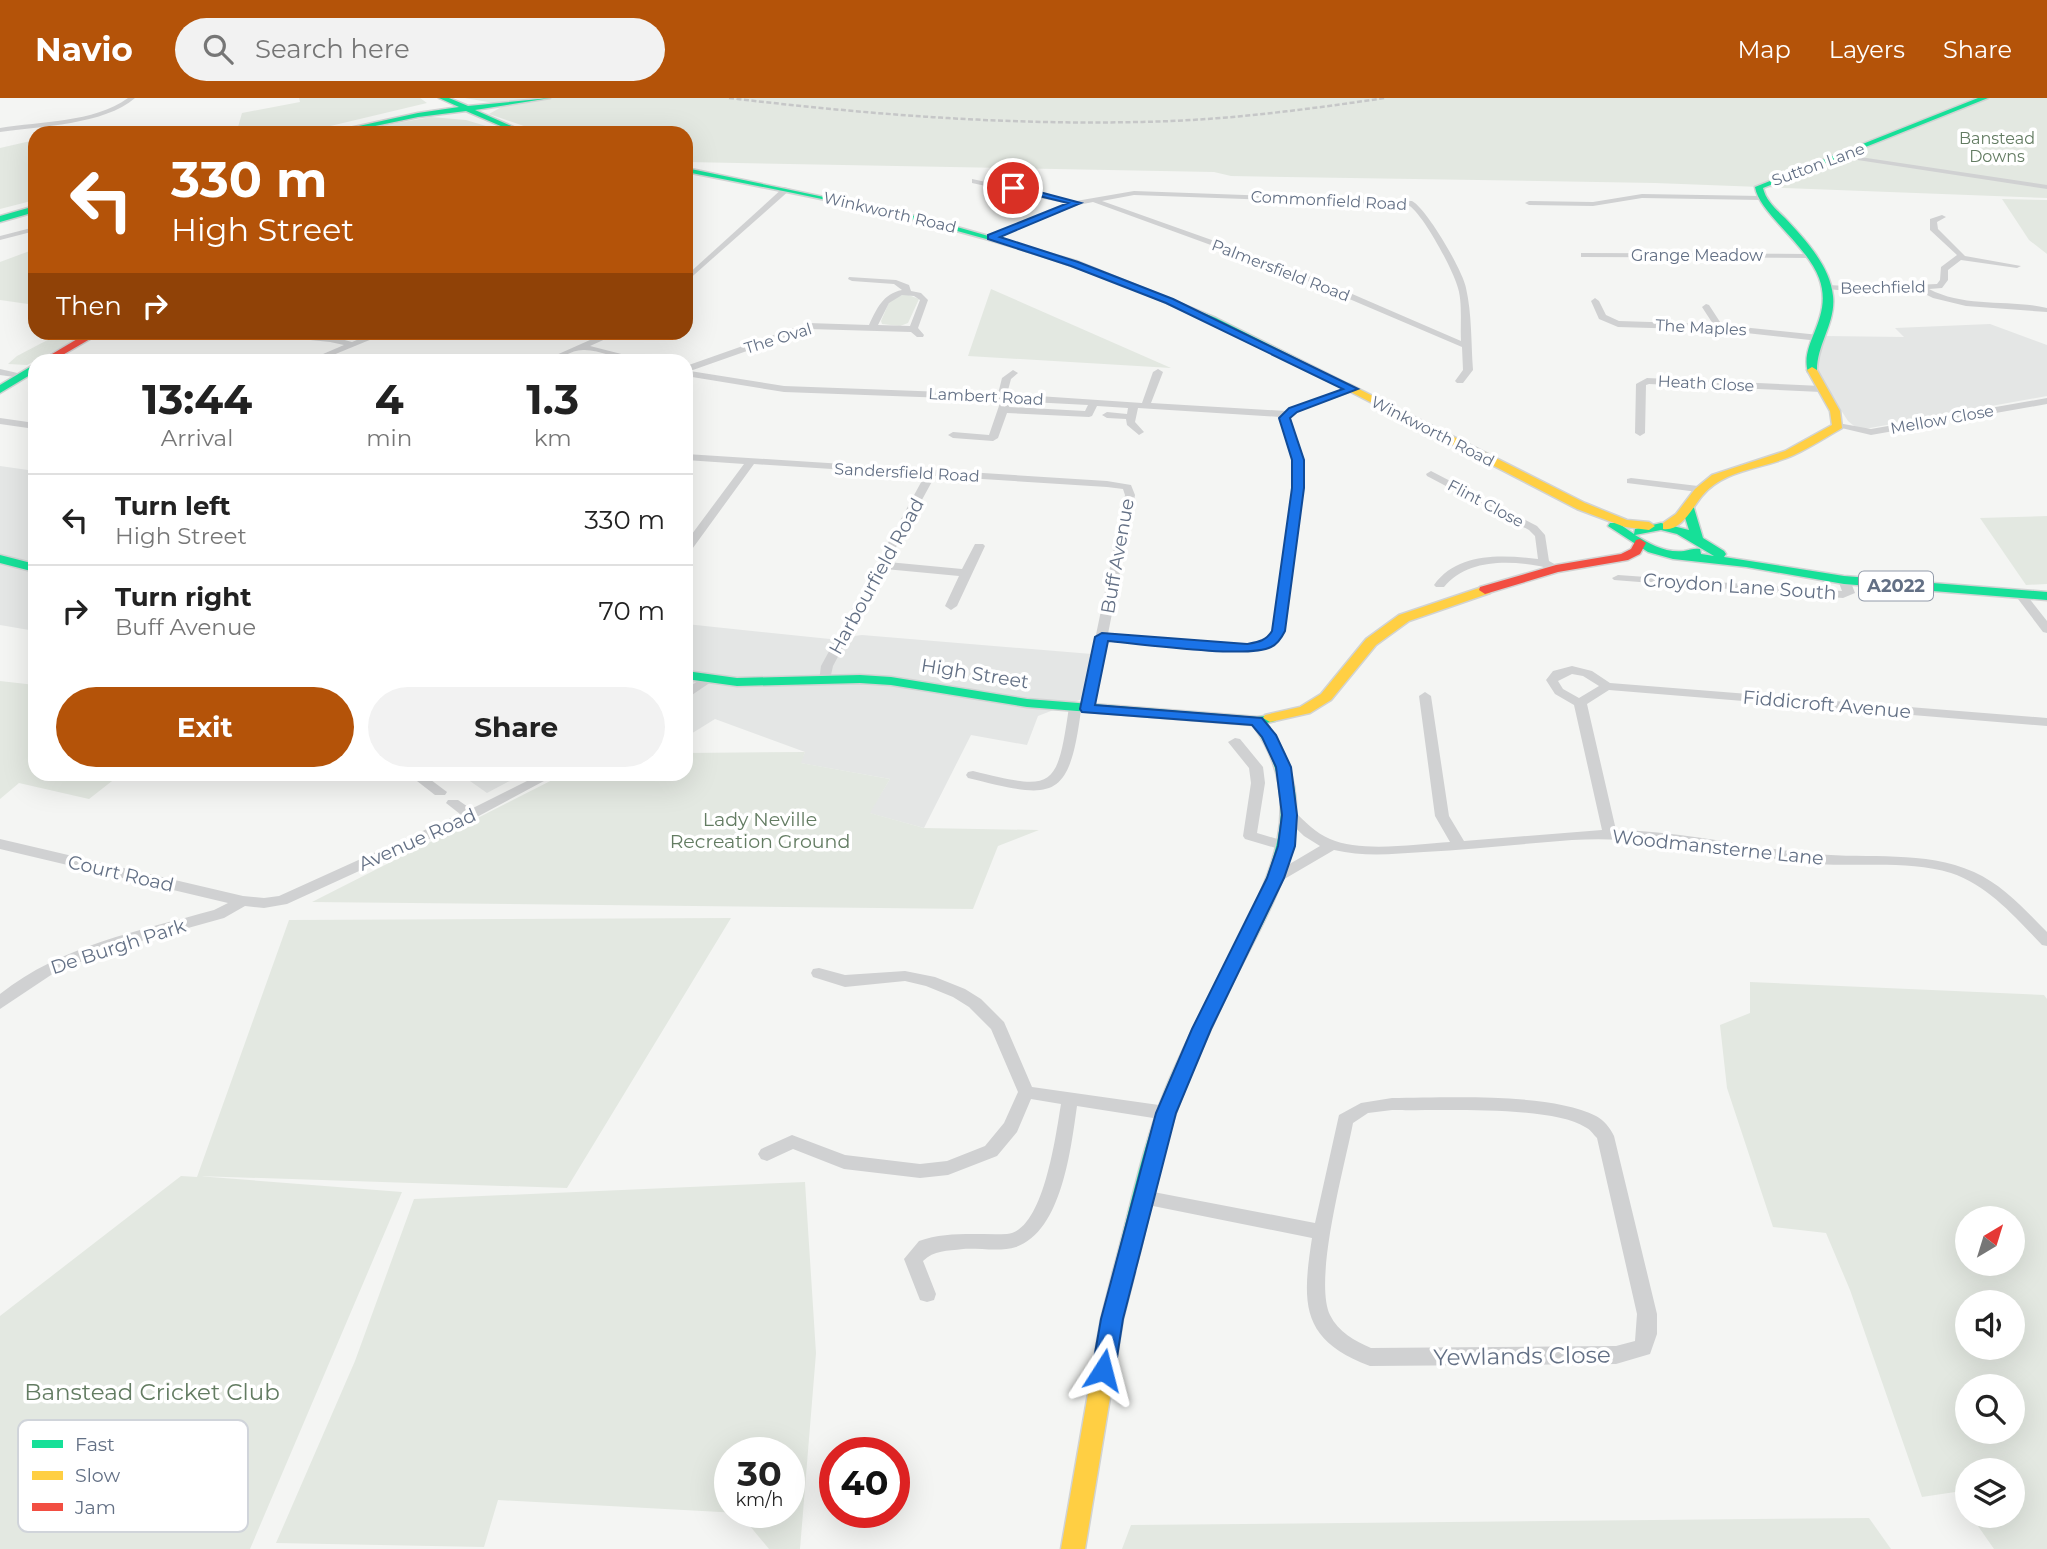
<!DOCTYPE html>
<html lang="en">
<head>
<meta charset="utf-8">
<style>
	body { margin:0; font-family:Montserrat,sans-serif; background:#f2f2f2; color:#222; height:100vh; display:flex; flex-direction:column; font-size:26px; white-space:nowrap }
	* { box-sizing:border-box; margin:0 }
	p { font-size:23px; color:#767676 }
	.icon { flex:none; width:38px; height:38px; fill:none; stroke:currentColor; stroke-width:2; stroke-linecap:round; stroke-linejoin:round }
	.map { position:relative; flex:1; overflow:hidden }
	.panel { position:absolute; left:28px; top:256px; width:665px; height:427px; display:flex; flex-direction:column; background:#fff; border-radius:21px; box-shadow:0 7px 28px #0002 }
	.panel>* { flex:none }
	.banner { position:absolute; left:28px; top:28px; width:665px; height:214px; border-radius:21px; box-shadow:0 7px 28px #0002; background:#b45309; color:#fff; overflow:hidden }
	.needle { width:46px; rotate:38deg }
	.controls { position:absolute; left:1955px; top:1108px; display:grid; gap:14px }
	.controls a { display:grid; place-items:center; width:70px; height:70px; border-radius:50%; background:#fff; box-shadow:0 7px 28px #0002; font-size:35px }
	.speed { position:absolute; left:714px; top:1339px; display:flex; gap:14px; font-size:35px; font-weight:700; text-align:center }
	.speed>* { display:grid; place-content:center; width:91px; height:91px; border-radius:50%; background:#fff; box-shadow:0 7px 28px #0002; line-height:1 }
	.speed small { font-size:18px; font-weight:400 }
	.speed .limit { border:10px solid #d22; background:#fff; color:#111 }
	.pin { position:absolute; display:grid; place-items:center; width:60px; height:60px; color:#fff; margin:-30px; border:4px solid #fff; border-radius:50%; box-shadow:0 2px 7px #0007 }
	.me { position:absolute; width:77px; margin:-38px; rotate:9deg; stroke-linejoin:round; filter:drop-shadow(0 0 5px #0008) }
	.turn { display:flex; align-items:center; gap:24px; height:147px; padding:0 28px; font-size:32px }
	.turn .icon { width:91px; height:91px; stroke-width:2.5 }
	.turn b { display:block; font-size:49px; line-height:60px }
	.then { display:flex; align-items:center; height:66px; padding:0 28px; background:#0003; gap:14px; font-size:26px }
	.eta { display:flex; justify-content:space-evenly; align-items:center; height:119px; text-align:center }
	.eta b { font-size:42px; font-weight:700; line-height:49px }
	.action { display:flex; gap:14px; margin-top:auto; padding:14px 28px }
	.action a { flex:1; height:80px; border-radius:42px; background:#b45309; color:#fff; font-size:28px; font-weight:700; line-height:80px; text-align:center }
	.action a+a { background:#f2f2f2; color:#222 }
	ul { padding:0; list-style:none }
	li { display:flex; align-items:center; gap:21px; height:91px; padding:0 28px; border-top:2px solid #e0e0e0 }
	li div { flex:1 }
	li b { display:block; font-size:26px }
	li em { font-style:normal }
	header { display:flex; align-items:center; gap:42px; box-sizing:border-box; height:98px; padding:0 35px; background:#b45309; color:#fff }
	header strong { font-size:33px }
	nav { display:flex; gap:38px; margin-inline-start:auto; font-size:24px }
	.search { width:490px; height:63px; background:#f2f2f2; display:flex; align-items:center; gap:18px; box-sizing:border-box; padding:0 24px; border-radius:38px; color:#767676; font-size:26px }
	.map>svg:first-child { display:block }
	.built { fill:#e4e6e5 }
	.green { fill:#e3e8e1; fill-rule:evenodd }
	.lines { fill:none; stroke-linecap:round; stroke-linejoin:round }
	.fast-casing { stroke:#d1d3d3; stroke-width:3 }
	.slow-casing { stroke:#d1d3d3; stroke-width:3 }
	.jam-casing { stroke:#d1d3d3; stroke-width:3 }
	.street { fill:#d0d1d2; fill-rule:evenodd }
	.fast { fill:#16e098; fill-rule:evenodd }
	.slow { fill:#ffcf43; fill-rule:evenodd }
	.jam { fill:#f24e42; fill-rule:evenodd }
	.rail { stroke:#c6c7c8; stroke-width:2.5; stroke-dasharray:5 2.5; stroke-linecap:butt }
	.route { fill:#1a73e8; stroke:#114b97; stroke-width:2 }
	.labels { text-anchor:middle; stroke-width:7; stroke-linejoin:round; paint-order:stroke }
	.far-park-label { font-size:16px; fill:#637c62; stroke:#fff }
	.far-street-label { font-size:16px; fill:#637085; stroke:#fff }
	.shield { fill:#fff; stroke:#929baa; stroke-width:2 }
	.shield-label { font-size:18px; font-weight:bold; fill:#637085 }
	.street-label { font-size:19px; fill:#637085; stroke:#fff }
	.park-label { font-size:19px; fill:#637c62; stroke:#fff }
	.near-street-label { font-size:23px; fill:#637085; stroke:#fff }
	.near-park-label { font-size:23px; fill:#637c62; stroke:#fff }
	.key { fill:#fff; stroke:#d0d4da; stroke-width:2 }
	.key-label { font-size:19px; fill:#637085 }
</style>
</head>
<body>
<header>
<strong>Navio</strong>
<div class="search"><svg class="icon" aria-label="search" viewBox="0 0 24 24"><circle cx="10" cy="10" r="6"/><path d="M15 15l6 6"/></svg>Search here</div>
<nav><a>Map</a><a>Layers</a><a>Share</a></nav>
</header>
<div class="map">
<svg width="2047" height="1451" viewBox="0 0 2047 1451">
	<rect width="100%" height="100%" fill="#f4f5f3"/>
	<!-- built -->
	<g class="built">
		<path d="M1990 226 2047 247V298L1859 332 1848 323 1824 286 1820 285 1817 256 1825 238 1904 239 1895 230Z"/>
		<path d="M0 368 35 373V533L0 527Z"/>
		<path d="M686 526 830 541 862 537 1092 556 1082 601 1038 618 1027 647 971 637 924 730 869 715 890 681 800 665 805 654 715 621 686 639Z"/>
		<path d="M460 676H523L487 695Z"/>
	</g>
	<!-- green -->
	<g class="green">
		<path d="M299 0H420L427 5 301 35H74L238 29 242 15 300 4Z"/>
		<path d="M465 0H2047V100L1655 85 1231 78 1214 74 686 64V35H544L489 16 505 7Z"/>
		<path d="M431 19 466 22 509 35 363 31Z"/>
		<path d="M35 42V102L0 111V50Z"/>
		<path d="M2002 101 2047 102V156L2029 142Z"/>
		<path d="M35 151V207L0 202V164Z"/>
		<path d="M991 191 1171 270 968 258Z"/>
		<path d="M906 196 919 201 908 225 900 228 882 226 881 223 891 200Z"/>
		<path d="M54 235H89L27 267 8 266 17 258 59 236Z"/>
		<path d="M2047 418V486L2026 487 1980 420Z"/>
		<path d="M0 583 35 587V676H121L89 701 19 685 0 701Z"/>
		<path d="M805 654 801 665 890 681 870 715 924 730 1039 732 998 748 973 811 312 804 564 676H686V655Z"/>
		<path d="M731 820 567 1090 197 1078 402 1094 250 1451H0V1218L181 1078 197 1079 289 822Z"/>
		<path d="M1750 884 2044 897 2047 901V1451H1994L1971 1418H2012V1372H1967V1412L1955 1394 1922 1399 1850 1192 1826 1135 1773 1129 1727 990 1720 927 1750 915ZM2012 1120V1166H1967V1120ZM1967 1204H2012V1250H1967ZM1967 1288H2012V1334H1967Z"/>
		<path d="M805 1084 816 1255 800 1451H769L739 1415 498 1402 484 1449 276 1445 355 1263 414 1101ZM730 1354H789V1414H730Z"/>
		<path d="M1869 1420 1891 1451H1122L1131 1427Z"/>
	</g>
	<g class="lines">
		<!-- fast casing -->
		<g class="fast-casing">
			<g id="fast">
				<path d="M439 0H449L468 8 550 0 475 12 527 35H517L466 13 418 19 342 35H327L418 15 459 9Z"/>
				<path d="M1978 0H1988L1763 90C1766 103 1776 111 1785 120 1805 141 1830 168 1833 198 1836 224 1817 246 1817 272L1808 274C1799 245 1834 220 1819 180 1807 147 1759 115 1755 89Z"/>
				<path d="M686 70 929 121 1076 163 1216 220 1354 289 1345 291C1255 246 1165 199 1069 167 944 124 815 99 686 74Z"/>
				<path d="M35 108V114L0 124V118Z"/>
				<path d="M35 266V274L0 295V287Z"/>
				<path d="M1688 406 1694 410 1703 440 1724 453 1726 456 1724 459 1844 478 2047 494V502L1844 486 1746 469 1673 461 1648 454 1608 428 1610 425H1618L1634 436 1635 431 1661 425 1689 432 1682 410ZM1661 432 1677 436 1714 458 1701 456 1700 451C1694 450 1690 452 1684 453 1665 455 1650 446 1635 437Z"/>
				<path d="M0 457 35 466V474L0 465Z"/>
				<path d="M686 573 737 580 860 577 891 579 1027 601 1257 619 1275 617 1277 620 1275 623 1266 625C1330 712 1279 794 1237 876 1215 921 1194 965 1177 1012 1164 1048 1155 1086 1147 1124 1142 1143 1140 1163 1131 1180L1124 1183 1117 1180 1113 1174C1130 1112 1142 1049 1166 990 1184 947 1205 906 1226 865 1265 788 1312 709 1253 627L1027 609 891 587 860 585 737 588 686 581Z"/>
			</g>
		</g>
		<!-- slow casing -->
		<g class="slow-casing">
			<g id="slow">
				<path d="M1812 269 1817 272 1840 313 1842 330C1826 339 1811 349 1794 357 1764 371 1724 371 1702 398 1692 410 1681 434 1663 431V425L1676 416 1695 391 1712 377 1785 353 1832 327 1830 313 1807 272Z"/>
				<path d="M1349 286 1585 405 1627 422 1649 424 1655 428 1649 432 1625 429 1577 411 1345 291 1344 289Z"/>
				<path d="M1485 488 1490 489V495L1409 523 1376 547 1331 602 1310 615 1270 624 1263 620 1265 617 1300 609 1321 596 1366 541 1399 517Z"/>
				<path d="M1124 1165 1131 1168 1135 1174 1123 1221 1085 1451H1061L1101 1221 1113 1174 1117 1168Z"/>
			</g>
		</g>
		<!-- jam casing -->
		<g class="jam-casing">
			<g id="jam">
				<path d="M89 234H102L54 262H42Z"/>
				<path d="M1640 441 1646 445 1640 456 1628 462 1558 474 1485 496 1479 492 1480 489 1556 467 1621 456 1631 451 1636 442Z"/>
			</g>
		</g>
		<!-- street -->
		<g class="street">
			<path d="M128 0H135C104 27 40 28 0 34V30C41 23 93 25 128 0Z"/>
			<path d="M1840 56 2047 87V91L1838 59Z"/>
			<path d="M972 81 1076 103 1134 93 1412 103C1427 111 1463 173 1466 190 1472 216 1471 245 1473 272L1463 285H1457L1455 283 1463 272 1462 249 1293 177 1093 104 1078 107 995 141H989V137L1068 106 972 85ZM1134 97 1408 107C1422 114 1452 170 1457 187 1463 203 1460 226 1461 243L1299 173 1102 103Z"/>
			<path d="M784 89 791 91 686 184V178Z"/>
			<path d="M1642 96 1761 98 1765 100 1761 102 1642 100 1593 108 1529 107 1525 105 1529 103 1593 104Z"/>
			<path d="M1942 117 1946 119 1937 124 1938 131 1965 158 2021 168 2017 170 1961 162 1948 172V182L1942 190 1929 191C1965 210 2008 201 2047 210V214L1966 208 1933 200 1917 192 1867 195 1828 191 1824 189 1828 187 1867 189 1937 186 1940 182 1941 169 1957 157 1930 132V121Z"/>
			<path d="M35 129V133L0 142V138Z"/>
			<path d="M1584 155 1809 156 1813 158 1809 160 1581 159V155Z"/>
			<path d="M849 179 896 182 909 187 911 193 921 195 928 202 918 230 924 237 923 239H917L911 234 809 231 690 273 784 288 998 296 1002 280 1013 272 1018 275 1011 281 1007 296 1142 305 1153 274 1158 271 1163 274 1151 305 1286 313 1350 289H1356V293L1296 314 1290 320 1303 362V390L1285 533C1275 547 1264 552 1247 554L1107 543 1093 611 1087 615 1081 612C1069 705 1053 701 968 680L966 677 968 674 973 673C1054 693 1057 692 1069 609L1075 605 1081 609 1125 397 1123 391 1107 389 935 378 888 464 962 471 975 446H983L985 448 957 508 951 512 945 508 959 478 885 471 833 568 829 586H821L819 583 821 568 925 377 754 366 690 454 686 455V444L744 366 686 362V356L1107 383 1131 387 1135 397 1108 536 1247 546 1261 543 1273 533 1293 390V362L1280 319 1138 310 1135 324 1144 334 1139 337 1127 327 1126 321 1107 320 1102 317 1107 314 1127 316 1128 310 1097 308 1092 318 1089 319 1007 315 998 340 993 343 953 340 948 337 953 334 989 337 1001 302 784 294 686 278V268L808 225 869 227C877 210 883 196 902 192L894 186 852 183 848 181ZM902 197 914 198 920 202 910 228 878 227 889 205ZM1011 303 1088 307 1085 313 1009 309Z"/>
			<path d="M1595 200 1599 203 1606 217 1619 223 1713 226 1702 209 1706 206 1709 207 1722 227 1819 237 1823 240 1819 243 1719 232 1618 229 1599 221 1591 203Z"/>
			<path d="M232 234H278L330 238 352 244 376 234H389L321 262H309L344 247 330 244Z"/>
			<path d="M608 234H621L590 248 637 260 638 262C619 262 597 251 583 252 569 252 561 263 545 262Z"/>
			<path d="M0 271 26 277 21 280 0 277Z"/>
			<path d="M1647 280 1821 288 1826 291 1821 294 1649 286 1646 287 1645 335 1640 338 1635 335 1636 286Z"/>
			<path d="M2047 300V306L1871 337 1833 328 1838 325 1871 331Z"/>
			<path d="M0 320 35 325V331L0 326Z"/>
			<path d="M1431 373 1537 428 1545 437 1549 463 1560 469V473C1552 474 1547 469 1539 468 1506 462 1466 462 1444 489H1436L1434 487C1458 454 1501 457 1538 461L1535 438 1529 432 1427 378 1426 376Z"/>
			<path d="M1631 380 1698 388 1703 391 1698 394 1627 385V381Z"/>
			<path d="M1618 477 1842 493 1838 482 1844 479 1850 482 1855 495 1843 500 1614 482 1612 480Z"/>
			<path d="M2021 494 2025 495 2047 523V535L2043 534 2015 497Z"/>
			<path d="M1572 568 1592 573 1610 585 2047 620V628L1609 592 1587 606 1616 732C1684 733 1749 750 1816 756 1869 761 1924 752 1974 774 2003 787 2025 812 2047 834V848L2042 847C2015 819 1989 788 1951 775 1909 762 1862 769 1819 766 1736 758 1656 737 1572 742 1522 746 1473 751 1424 754 1393 756 1364 759 1334 752L1281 783H1271L1269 780 1271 777 1320 748 1304 738 1285 720 1283 717 1290 713 1295 714C1305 724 1316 735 1330 741 1362 755 1416 746 1450 744L1435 718 1419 598 1425 594 1431 598 1449 718 1464 743 1602 732 1574 607 1555 596 1546 582 1553 573ZM1572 576 1583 578 1599 588 1579 600 1563 591 1558 583Z"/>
			<path d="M707 577 713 581 711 584 686 601V591Z"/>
			<path d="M1235 640 1240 641 1263 669 1265 685 1257 735 1291 745 1293 748 1291 751 1286 753 1245 741 1243 738 1251 685 1249 670 1228 644Z"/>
			<path d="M408 676H423L447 694 445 697H435Z"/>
			<path d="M541 676H557L475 720 287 806 264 810 245 808 224 820 109 852 54 875 0 911V896C62 847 139 833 214 812L228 805 0 751V741L243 798 264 800 279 798 460 716 446 705 448 702H458L471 711Z"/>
			<path d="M819 870 845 877 905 873 935 879 965 891 981 901 1004 924 1032 989 1166 1008 1172 1010 1175 1015 1172 1020 1166 1022 1077 1008C1071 1050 1062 1133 1016 1149 1002 1154 979 1150 963 1151 947 1153 934 1152 923 1163L936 1196 934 1202 927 1204 920 1202 904 1161 919 1143C947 1133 978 1137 1007 1136 1044 1133 1056 1035 1061 1006L1031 1001 1017 1034 997 1058 948 1077 920 1080 844 1071 793 1051 767 1063 761 1061 758 1056 761 1051 792 1037 845 1057 920 1066 947 1063 985 1048 1004 1025 1018 994 991 931 969 909 953 899 926 888 905 883 845 889 813 879 811 875 813 871Z"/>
			<path d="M1392 1000C1446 1000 1549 994 1596 1018 1604 1022 1610 1030 1614 1038L1657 1216V1236L1650 1256 1616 1266 1370 1268C1300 1242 1302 1205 1312 1140L1143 1106 1137 1104 1134 1099 1137 1094 1143 1092 1315 1125 1339 1017 1361 1005ZM1392 1012C1435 1013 1551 1007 1585 1029 1590 1031 1593 1036 1597 1040L1637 1216 1635 1243 1616 1248 1371 1250C1355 1243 1338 1234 1330 1217 1313 1181 1345 1067 1353 1025L1368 1015Z"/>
		</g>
		<!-- fast -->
		<use href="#fast" class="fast"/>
		<!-- slow -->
		<use href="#slow" class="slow"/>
		<!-- jam -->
		<use href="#jam" class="jam"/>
		<!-- rail -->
		<path class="rail" d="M729 0C865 16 1000 27 1137 24 1220 23 1303 12 1385 0"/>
	</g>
	<!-- route -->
	<path class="route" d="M1013 87 1081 105 1000 139 1078 164 1173 201 1358 291 1297 314 1290 320 1304 362V390L1285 533C1282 539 1278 546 1271 549 1249 561 1139 546 1108 543L1095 607 1262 620 1276 637 1291 669 1297 717 1295 748 1284 780 1211 931 1176 1015 1123 1221 1115 1272 1111 1279 1103 1282 1095 1279 1092 1272 1101 1221 1156 1015 1192 931 1267 780 1278 748 1282 717 1276 669 1262 639 1252 627 1082 614 1080 611 1095 539 1102 535 1247 546C1258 544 1266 543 1272 533L1292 390V362L1279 320 1289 310 1343 291 1166 205 1071 168 988 141V137L1068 105 1010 91Z"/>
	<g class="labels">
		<!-- far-park labels -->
		<g class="far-park-label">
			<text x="1997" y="46">Banstead<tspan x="1997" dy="18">Downs</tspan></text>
		</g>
		<!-- far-street labels -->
		<g class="far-street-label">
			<text transform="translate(1818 66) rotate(-20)" y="6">Sutton Lane</text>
			<text transform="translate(1329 102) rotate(3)" y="6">Commonfield Road</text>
			<text transform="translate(890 114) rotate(13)" y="6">Winkworth Road</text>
			<text x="1697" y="163">Grange Meadow</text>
			<text transform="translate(1281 172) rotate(21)" y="6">Palmersfield Road</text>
			<text transform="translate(1883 189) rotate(-1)" y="6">Beechfield</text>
			<text transform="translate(1701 229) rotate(3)" y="6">The Maples</text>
			<text transform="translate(778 240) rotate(-17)" y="6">The Oval</text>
			<text transform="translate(1706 285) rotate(3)" y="6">Heath Close</text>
			<text transform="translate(986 298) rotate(3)" y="6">Lambert Road</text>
			<text transform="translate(1942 321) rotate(-10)" y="6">Mellow Close</text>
			<text transform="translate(1433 333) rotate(27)" y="6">Winkworth Road</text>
			<text transform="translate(907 374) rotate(3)" y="6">Sandersfield Road</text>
			<text transform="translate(1486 405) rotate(28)" y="6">Flint Close</text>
		</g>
		<!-- shield labels -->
		<rect class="shield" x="1859" y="473.5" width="74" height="29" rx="5"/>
		<g class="shield-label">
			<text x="1896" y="494">A2022</text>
		</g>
		<!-- street labels -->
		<g class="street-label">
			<text transform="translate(1117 458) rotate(-80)" y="7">Buff Avenue</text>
			<text transform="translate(876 478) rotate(-61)" y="7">Harbourfield Road</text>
			<text transform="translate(1740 488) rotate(4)" y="7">Croydon Lane South</text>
			<text transform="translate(975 575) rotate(9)" y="7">High Street</text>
			<text transform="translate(1827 606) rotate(5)" y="7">Fiddicroft Avenue</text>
			<text transform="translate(417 741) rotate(-24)" y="7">Avenue Road</text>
			<text transform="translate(1718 749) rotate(6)" y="7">Woodmansterne Lane</text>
			<text transform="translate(121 775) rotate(13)" y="7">Court Road</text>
			<text transform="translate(118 848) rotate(-18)" y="7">De Burgh Park</text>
		</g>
		<!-- park labels -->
		<g class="park-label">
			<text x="760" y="728">Lady Neville<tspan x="760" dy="22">Recreation Ground</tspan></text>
		</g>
		<!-- near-street labels -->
		<g class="near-street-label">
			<text transform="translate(1522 1258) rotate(-1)" y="8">Yewlands Close</text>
		</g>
		<!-- near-park labels -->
		<g class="near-park-label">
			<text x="152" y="1302">Banstead Cricket Club</text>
		</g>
	</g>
	<!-- legend -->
	<rect x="18" y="1322" width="230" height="112" rx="10" class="key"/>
	<rect x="32" y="1342" width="31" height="8" fill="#16e098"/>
	<rect x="32" y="1373" width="31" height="9" fill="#ffcf43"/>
	<rect x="32" y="1405" width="31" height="8" fill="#f24e42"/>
	<g class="key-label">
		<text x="75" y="1353">Fast</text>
		<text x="75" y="1384">Slow</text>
		<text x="75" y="1416">Jam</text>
	</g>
</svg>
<div class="controls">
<a><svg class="needle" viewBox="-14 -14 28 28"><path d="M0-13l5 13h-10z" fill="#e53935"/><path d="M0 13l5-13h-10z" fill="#767676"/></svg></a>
<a><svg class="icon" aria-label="sound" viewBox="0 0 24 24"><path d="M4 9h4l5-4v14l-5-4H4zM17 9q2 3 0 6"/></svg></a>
<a><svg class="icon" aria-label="search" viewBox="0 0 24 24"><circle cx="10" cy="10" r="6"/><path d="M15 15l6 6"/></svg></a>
<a><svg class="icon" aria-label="layers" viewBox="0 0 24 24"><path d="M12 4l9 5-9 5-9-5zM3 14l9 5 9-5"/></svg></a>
</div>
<div class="speed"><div>30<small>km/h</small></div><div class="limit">40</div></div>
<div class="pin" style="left:1013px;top:90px;background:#d93025"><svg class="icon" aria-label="arrive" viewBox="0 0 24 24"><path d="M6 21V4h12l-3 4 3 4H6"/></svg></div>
<svg class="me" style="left:1103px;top:1272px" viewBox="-20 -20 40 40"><path d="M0-17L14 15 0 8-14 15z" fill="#1a73e8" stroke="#fff" stroke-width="4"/></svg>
<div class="banner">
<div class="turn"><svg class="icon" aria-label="left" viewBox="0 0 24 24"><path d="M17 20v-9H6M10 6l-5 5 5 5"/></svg><div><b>330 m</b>High Street</div></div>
<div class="then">Then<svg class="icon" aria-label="right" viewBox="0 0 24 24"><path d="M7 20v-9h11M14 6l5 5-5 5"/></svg></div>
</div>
<section class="panel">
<div class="eta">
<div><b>13:44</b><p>Arrival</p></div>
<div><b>4</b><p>min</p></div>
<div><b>1.3</b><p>km</p></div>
</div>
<ul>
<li><svg class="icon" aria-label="left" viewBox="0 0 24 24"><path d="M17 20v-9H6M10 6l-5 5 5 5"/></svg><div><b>Turn left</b><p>High Street</p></div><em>330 m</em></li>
<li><svg class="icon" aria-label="right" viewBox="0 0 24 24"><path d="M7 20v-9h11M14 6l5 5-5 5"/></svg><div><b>Turn right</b><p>Buff Avenue</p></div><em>70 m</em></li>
</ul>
<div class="action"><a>Exit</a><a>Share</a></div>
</section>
</div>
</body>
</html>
